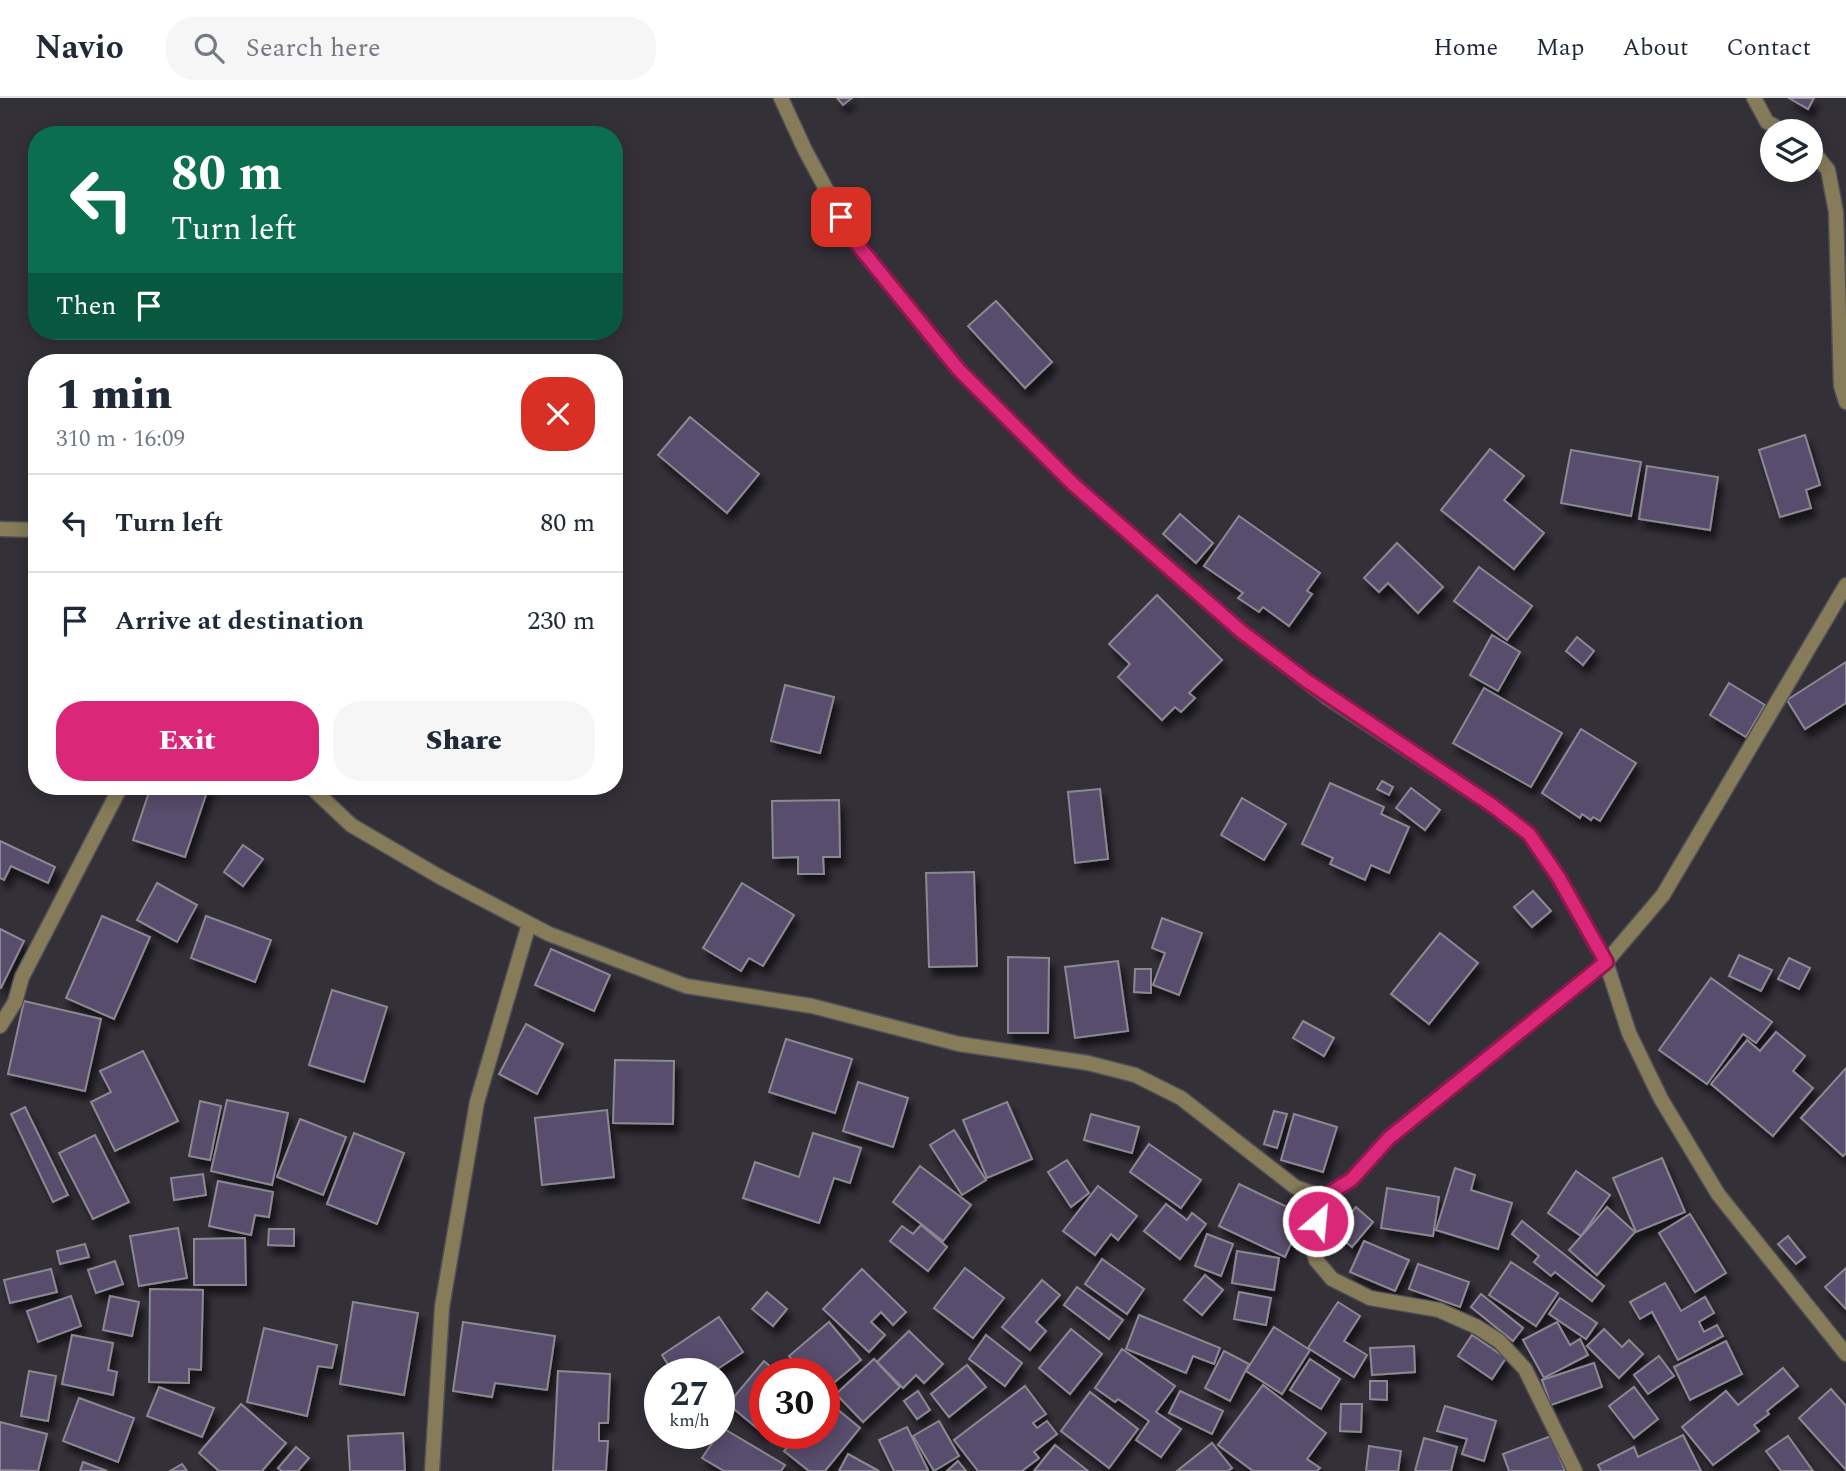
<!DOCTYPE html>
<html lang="en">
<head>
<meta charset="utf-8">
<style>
	body { margin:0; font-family:Spectral,serif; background:#f6f6f7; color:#1f2937; height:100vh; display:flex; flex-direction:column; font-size:26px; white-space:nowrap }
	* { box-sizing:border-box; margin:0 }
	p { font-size:23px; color:#747a83 }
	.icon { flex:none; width:38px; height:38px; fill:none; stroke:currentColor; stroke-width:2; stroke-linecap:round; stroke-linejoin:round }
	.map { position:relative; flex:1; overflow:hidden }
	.drawer { position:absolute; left:28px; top:256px; width:595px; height:441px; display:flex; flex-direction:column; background:#fff; border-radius:28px; box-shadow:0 4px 18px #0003 }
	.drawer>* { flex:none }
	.guide { position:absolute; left:28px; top:28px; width:595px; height:214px; border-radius:28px; box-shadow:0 4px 18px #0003; background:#0b6e4f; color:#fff; overflow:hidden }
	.controls { position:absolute; left:1760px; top:21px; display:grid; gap:14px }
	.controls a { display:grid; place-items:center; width:63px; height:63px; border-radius:50%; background:#fff; box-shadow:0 4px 18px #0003; font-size:35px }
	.speed { position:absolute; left:644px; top:1260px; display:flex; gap:14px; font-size:35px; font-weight:700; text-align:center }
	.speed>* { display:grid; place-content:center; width:91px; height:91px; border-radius:50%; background:#fff; box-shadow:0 4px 18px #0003; line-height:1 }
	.speed small { font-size:18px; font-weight:400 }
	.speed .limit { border:10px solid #d22; background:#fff; color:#111 }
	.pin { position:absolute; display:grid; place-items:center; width:60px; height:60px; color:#fff; margin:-30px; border-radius:14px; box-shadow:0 4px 10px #0006 }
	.me { position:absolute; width:77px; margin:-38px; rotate:27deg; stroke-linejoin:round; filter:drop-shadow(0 0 5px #0008) }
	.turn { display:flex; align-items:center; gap:24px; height:147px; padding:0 28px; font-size:32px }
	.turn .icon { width:91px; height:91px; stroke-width:2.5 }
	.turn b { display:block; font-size:49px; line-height:60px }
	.then { display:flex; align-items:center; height:66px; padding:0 28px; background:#0003; gap:14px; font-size:26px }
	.round { display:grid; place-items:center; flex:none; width:74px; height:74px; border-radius:28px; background:#f6f6f7 }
	.headline { display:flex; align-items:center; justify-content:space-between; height:119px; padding:0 28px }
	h1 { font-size:42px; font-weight:800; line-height:52px }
	.cta { display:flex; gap:14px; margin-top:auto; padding:14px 28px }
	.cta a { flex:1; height:80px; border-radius:28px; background:#db2777; color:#fff; font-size:28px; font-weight:800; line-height:80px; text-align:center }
	.cta a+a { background:#f6f6f7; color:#1f2937 }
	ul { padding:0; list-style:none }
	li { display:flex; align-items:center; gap:21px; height:98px; padding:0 28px; border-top:2px solid #e0e1e3 }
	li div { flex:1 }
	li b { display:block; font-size:26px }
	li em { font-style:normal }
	header { display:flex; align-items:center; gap:42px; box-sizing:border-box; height:98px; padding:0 35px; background:#fff; border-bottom:2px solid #e0e1e3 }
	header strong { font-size:33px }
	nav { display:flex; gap:38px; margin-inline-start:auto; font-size:24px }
	.search { width:490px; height:63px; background:#f6f6f7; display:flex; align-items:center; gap:18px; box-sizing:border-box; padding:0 24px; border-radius:28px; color:#747a83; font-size:26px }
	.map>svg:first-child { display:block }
	.building { fill:#594d6d; stroke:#8c8891; stroke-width:2; filter:url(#shadow) }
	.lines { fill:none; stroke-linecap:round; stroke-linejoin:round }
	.minor-casing { stroke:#514f56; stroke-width:17 }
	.minor { stroke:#867c59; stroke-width:14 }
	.route-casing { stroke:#8e194d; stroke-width:18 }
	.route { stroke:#db2777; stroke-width:12 }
</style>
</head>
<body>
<header>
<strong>Navio</strong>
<div class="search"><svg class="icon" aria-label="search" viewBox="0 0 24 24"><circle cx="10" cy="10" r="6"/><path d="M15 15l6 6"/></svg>Search here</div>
<nav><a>Home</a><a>Map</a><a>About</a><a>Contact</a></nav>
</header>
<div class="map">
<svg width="1846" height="1373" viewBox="0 0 1846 1373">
	<defs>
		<filter id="shadow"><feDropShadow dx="4.5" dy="8" stdDeviation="3.5" flood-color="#0009"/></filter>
	</defs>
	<rect width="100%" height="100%" fill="#333038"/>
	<!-- building -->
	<g class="building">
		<path d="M837 0H852L843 7Z"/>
		<path d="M1789 0H1814L1808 11Z"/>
		<path d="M996 203 1052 264 1025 290 968 228Z"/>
		<path d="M690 319 759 376 727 415 658 357Z"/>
		<path d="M1805 337 1820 387 1806 392 1811 410 1780 419 1759 352Z"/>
		<path d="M1490 351 1524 378 1504 402 1544 435 1514 471 1441 412Z"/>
		<path d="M1571 352 1641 364 1631 418 1561 405Z"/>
		<path d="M1647 368 1718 379 1710 432 1639 421Z"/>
		<path d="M1180 416 1213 445 1196 465 1163 436Z"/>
		<path d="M1239 418 1320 475 1307 493 1312 496 1289 528 1263 509 1259 514 1238 500 1243 495 1204 468Z"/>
		<path d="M1397 445 1443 489 1418 515 1388 485 1379 494 1364 480Z"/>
		<path d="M1479 469 1532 508 1507 542 1454 503Z"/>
		<path d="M1157 497 1222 562 1189 595 1195 600 1181 614 1175 609 1162 622 1118 579 1130 566 1109 546Z"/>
		<path d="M1492 537 1520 554 1498 593 1470 577Z"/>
		<path d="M1577 539 1594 553 1583 567 1566 553Z"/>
		<path d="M1846 564V605L1805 631 1787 602Z"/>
		<path d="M1729 585 1765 607 1746 639 1710 617Z"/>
		<path d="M785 587 834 599 820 655 771 643Z"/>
		<path d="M1484 590 1562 635 1531 689 1453 645Z"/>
		<path d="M1581 631 1636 665 1600 723 1593 719 1591 722 1582 716 1580 720 1542 695Z"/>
		<path d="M1382 683 1393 689 1389 697 1377 691Z"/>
		<path d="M1330 685 1384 709 1381 716 1409 729 1389 775 1371 767 1365 782 1330 766 1333 760 1302 746Z"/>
		<path d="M151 688H209L185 759 133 742Z"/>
		<path d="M1411 690 1440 712 1425 732 1396 710Z"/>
		<path d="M1100 691 1108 761 1075 765 1068 694Z"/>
		<path d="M1242 700 1286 726 1264 762 1221 737Z"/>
		<path d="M839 702 840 759H823L824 776H798V759L773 760 772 703Z"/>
		<path d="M0 743 55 769 48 785 11 768 4 782 0 780Z"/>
		<path d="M243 747 263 761 243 788 224 774Z"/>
		<path d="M974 774 977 868 929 869 926 775Z"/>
		<path d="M157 785 197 807 177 844 137 822Z"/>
		<path d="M742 785 794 817 763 868 749 860 741 873 703 850Z"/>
		<path d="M1533 793 1551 813 1532 829 1514 809Z"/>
		<path d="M102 818 150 839 114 921 66 900Z"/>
		<path d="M206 818 271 842 255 884 191 860Z"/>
		<path d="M1162 820 1202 835 1179 897 1153 887 1165 855 1152 850Z"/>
		<path d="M0 831 24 843 1 890H0Z"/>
		<path d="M1440 835 1478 865 1429 926 1391 896Z"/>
		<path d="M551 851 610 877 594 913 535 887Z"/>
		<path d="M1739 857 1772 872 1761 893 1729 878Z"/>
		<path d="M1008 859 1049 860 1048 935H1008Z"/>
		<path d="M1789 860 1810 870 1799 891 1778 881Z"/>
		<path d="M1118 863 1128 933 1075 940 1065 869Z"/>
		<path d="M1135 871H1151V895L1134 894Z"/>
		<path d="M1711 880 1772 924 1756 945 1743 936 1707 986 1659 952Z"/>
		<path d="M332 892 387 909 364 984 309 967Z"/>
		<path d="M24 903 101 921 85 993 8 976Z"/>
		<path d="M1303 923 1334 940 1324 958 1293 940Z"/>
		<path d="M526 926 563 946 537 996 499 976Z"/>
		<path d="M1776 934 1805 958 1793 973 1813 990 1773 1038 1711 986 1747 942 1760 953Z"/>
		<path d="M786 941 852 961 835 1015 769 994Z"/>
		<path d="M143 953 178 1023 115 1053 91 1004 111 994 100 973Z"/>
		<path d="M615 962 674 963 673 1026 613 1025Z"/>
		<path d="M1846 970V1055L1843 1058 1801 1020Z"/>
		<path d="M858 984 908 1000 893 1049 843 1033Z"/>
		<path d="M227 1002 288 1015 272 1087 211 1073Z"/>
		<path d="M200 1003 221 1008 210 1062 189 1058Z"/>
		<path d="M1007 1004 1032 1061 987 1080 963 1022Z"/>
		<path d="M25 1009 68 1097 53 1104 11 1016Z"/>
		<path d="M607 1012 614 1079 542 1087 535 1020Z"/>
		<path d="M1274 1013 1287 1016 1277 1050 1264 1046Z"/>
		<path d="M1091 1016 1139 1029 1132 1055 1084 1042Z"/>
		<path d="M1294 1016 1337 1029 1323 1074 1281 1062Z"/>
		<path d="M300 1021 346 1039 323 1097 277 1079Z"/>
		<path d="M954 1032 986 1082 962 1097 930 1047Z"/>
		<path d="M354 1035 404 1055 377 1126 327 1106Z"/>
		<path d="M813 1035 861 1050 850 1085 834 1080 819 1125 743 1100 755 1064 799 1079Z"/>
		<path d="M95 1037 129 1104 93 1121 59 1055Z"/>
		<path d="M1149 1046 1201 1082 1181 1110 1130 1074Z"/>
		<path d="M1662 1060 1685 1114 1636 1134 1613 1080Z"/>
		<path d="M1067 1062 1089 1095 1071 1109 1048 1074Z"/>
		<path d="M920 1068 971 1107 943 1143 893 1104Z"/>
		<path d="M1455 1070 1475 1077 1471 1092 1512 1105 1498 1151 1436 1132Z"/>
		<path d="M1576 1073 1610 1097 1581 1138 1548 1115Z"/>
		<path d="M203 1076 206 1097 174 1102 171 1080Z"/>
		<path d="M218 1083 273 1094 269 1119 255 1117 251 1137 209 1128Z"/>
		<path d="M1239 1086 1304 1117 1285 1159 1219 1128Z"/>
		<path d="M1098 1088 1137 1118 1118 1142 1111 1136 1095 1157 1063 1133Z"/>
		<path d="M1387 1090 1439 1099 1433 1138 1381 1130Z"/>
		<path d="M1166 1106 1187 1122 1192 1115 1206 1126 1180 1161 1144 1133Z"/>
		<path d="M1356 1109 1373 1124 1352 1149 1334 1134Z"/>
		<path d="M1607 1109 1635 1134 1597 1177 1569 1152Z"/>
		<path d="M1690 1116 1726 1175 1695 1194 1659 1135Z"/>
		<path d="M1522 1123 1604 1188 1592 1203 1555 1174 1551 1178 1534 1164 1539 1158 1512 1136Z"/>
		<path d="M921 1127 947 1149 928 1173 890 1143 902 1128 913 1136Z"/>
		<path d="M178 1130 187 1180 139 1188 130 1138Z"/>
		<path d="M269 1131H294V1148L268 1147Z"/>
		<path d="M1207 1136 1233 1146 1221 1178 1195 1168Z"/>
		<path d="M1788 1138 1805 1159 1796 1166 1778 1146Z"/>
		<path d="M245 1140 246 1187H194V1141Z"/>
		<path d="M1364 1143 1409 1162 1395 1193 1350 1174Z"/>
		<path d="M85 1146 89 1159 60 1166 57 1153Z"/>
		<path d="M1237 1153 1279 1160 1274 1192 1232 1185Z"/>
		<path d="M1102 1161 1144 1191 1127 1216 1085 1186Z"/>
		<path d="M115 1163 123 1186 96 1195 88 1172Z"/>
		<path d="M1511 1164 1558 1195 1536 1228 1489 1197Z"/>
		<path d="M1418 1166 1469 1184 1460 1209 1409 1191Z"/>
		<path d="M965 1170 1004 1200 973 1240 934 1210Z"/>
		<path d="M1846 1170V1211L1825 1189Z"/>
		<path d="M51 1171 57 1194 10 1205 4 1182Z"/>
		<path d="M862 1171 906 1214 893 1227 881 1214 871 1224 885 1237 869 1254 823 1211Z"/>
		<path d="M1205 1177 1223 1192 1202 1217 1184 1202Z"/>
		<path d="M1042 1182 1060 1197 1036 1224 1046 1233 1030 1252 1002 1229Z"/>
		<path d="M1665 1185 1681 1213 1705 1199 1714 1215 1699 1224 1704 1234 1717 1227 1723 1238 1678 1262 1652 1214 1640 1221 1630 1204Z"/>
		<path d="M1077 1189 1123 1222 1109 1241 1064 1207Z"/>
		<path d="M150 1191 203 1192 201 1272 189 1271V1285L149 1284Z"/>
		<path d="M767 1194 787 1211 773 1228 752 1211Z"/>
		<path d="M1239 1194 1271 1200 1266 1227 1234 1221Z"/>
		<path d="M1481 1196 1523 1230 1513 1243 1471 1209Z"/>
		<path d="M71 1198 81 1228 38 1244 27 1213Z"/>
		<path d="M110 1198 139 1204 132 1238 103 1232Z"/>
		<path d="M1560 1200 1597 1225 1586 1241 1549 1216Z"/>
		<path d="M353 1204 418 1215 404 1297 340 1286Z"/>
		<path d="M1338 1204 1360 1218 1344 1243 1367 1257 1354 1279 1308 1250Z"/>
		<path d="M1139 1217 1220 1250 1214 1266 1193 1258 1186 1275 1126 1251Z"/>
		<path d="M719 1219 743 1254 710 1276H674L662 1257Z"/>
		<path d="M463 1224 555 1238 547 1292 495 1285 492 1299 453 1293Z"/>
		<path d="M829 1224 861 1262 824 1293V1276H804L789 1258Z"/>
		<path d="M1557 1224 1570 1247 1580 1241 1588 1257 1544 1280 1523 1242Z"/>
		<path d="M1274 1229 1310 1252 1282 1296 1246 1273Z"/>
		<path d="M264 1230 337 1247 332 1270 318 1268 307 1318 247 1304Z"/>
		<path d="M1071 1231 1102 1256 1070 1296 1039 1270Z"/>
		<path d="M1604 1231 1622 1249 1629 1242 1643 1256 1619 1280 1587 1248Z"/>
		<path d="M909 1233 943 1266 924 1285 916 1277 903 1290 877 1264Z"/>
		<path d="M72 1237 113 1245 108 1272 117 1274 113 1297 62 1286Z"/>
		<path d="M986 1237 1022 1265 1005 1288 969 1261Z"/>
		<path d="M1472 1237 1506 1260 1492 1281 1458 1258Z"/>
		<path d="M1726 1243 1742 1276 1690 1302 1674 1269Z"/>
		<path d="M1414 1248 1415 1274 1372 1277 1370 1250Z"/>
		<path d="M1122 1251 1175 1288 1156 1314 1181 1331 1161 1359 1136 1342 1149 1323 1118 1301 1115 1304 1095 1290Z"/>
		<path d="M1224 1253 1249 1266 1230 1303 1205 1290Z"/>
		<path d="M1659 1258 1674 1278 1648 1296 1634 1277Z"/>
		<path d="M874 1261 900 1289 863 1324 836 1296Z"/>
		<path d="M1310 1261 1340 1281 1321 1311 1290 1292Z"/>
		<path d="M764 1263 779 1276H765L764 1336 728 1306Z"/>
		<path d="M1594 1265 1602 1289 1551 1307 1542 1282Z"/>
		<path d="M967 1267 986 1289 949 1319 931 1296Z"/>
		<path d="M1783 1270 1798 1288 1767 1313 1769 1316 1754 1327 1759 1333 1713 1367 1682 1329 1726 1293 1738 1307Z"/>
		<path d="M29 1273 56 1278 48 1323 21 1318Z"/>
		<path d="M558 1273 610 1276 608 1325H599V1343H608L606 1373H553Z"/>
		<path d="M1370 1283H1387V1302L1370 1301Z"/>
		<path d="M1263 1287 1326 1335 1307 1361 1320 1370 1317 1373H1253L1218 1347Z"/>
		<path d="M1025 1288 1046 1316 1033 1325 1037 1330 1047 1323 1057 1336 1034 1354 1039 1360 1022 1373H978L954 1342Z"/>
		<path d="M159 1289 214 1310 202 1339 147 1318Z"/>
		<path d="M1634 1289 1658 1321 1634 1340 1609 1308Z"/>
		<path d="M1831 1291 1846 1308V1372L1799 1320Z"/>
		<path d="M918 1293 930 1312 917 1321 904 1303Z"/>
		<path d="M1180 1293 1223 1313 1212 1336 1169 1315Z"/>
		<path d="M1090 1294 1138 1331 1109 1370 1061 1333Z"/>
		<path d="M79 1300 134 1320 118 1364 63 1343Z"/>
		<path d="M826 1302 860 1330 825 1373H809L784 1353 799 1335H824Z"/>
		<path d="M241 1306 286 1345 262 1373H219L199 1355Z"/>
		<path d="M1341 1306H1362L1361 1334 1340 1333Z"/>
		<path d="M1445 1308 1496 1323 1484 1363 1462 1356 1467 1341 1437 1333Z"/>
		<path d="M939 1323 959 1358 934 1373 913 1338Z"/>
		<path d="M0 1324 47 1336 38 1373 0 1372Z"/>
		<path d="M721 1329 785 1367 781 1373H724L702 1360 719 1335Z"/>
		<path d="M907 1329 928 1372 926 1373H894L879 1342Z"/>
		<path d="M403 1335 405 1373H350L348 1338Z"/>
		<path d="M1683 1337 1701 1373H1601L1598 1367 1634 1349 1638 1359Z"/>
		<path d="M1551 1338 1565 1373H1509L1503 1356Z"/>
		<path d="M1788 1338 1813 1373H1781L1766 1353Z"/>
		<path d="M1424 1340 1457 1349 1451 1373H1415Z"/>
		<path d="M1212 1345 1232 1370 1228 1373H1177Z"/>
		<path d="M1055 1347 1088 1373H1034Z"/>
		<path d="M1369 1348 1401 1353 1398 1373H1366Z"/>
		<path d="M296 1349 309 1360 298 1373H282L278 1370Z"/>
		<path d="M848 1356 879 1373H839Z"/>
		<path d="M958 1363 966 1373H947Z"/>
		<path d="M83 1364 107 1373H80Z"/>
		<path d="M182 1366 187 1373H170Z"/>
	</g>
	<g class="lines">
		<!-- minor casing -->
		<g class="minor-casing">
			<g id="minor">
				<path d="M781 0 805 52 853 141 959 272 1073 386 1242 534 1328 600 1493 708 1529 736 1559 780 1606 864 1629 935 1661 1001 1718 1096 1846 1256"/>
				<path d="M1754 0 1767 24 1784 33"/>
				<path d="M1811 51 1828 72 1836 114 1841 288 1846 304"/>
				<path d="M0 431 37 432"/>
				<path d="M310 688 351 727 440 779 549 836 686 888 812 908 959 946 1088 965 1135 977 1181 1000 1295 1089 1324 1099 1352 1081 1389 1039 1606 864 1663 797 1846 487"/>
				<path d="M0 928 15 904 22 879 121 688"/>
				<path d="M1324 1099 1312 1147 1316 1162 1332 1181 1370 1200 1439 1212 1477 1229 1499 1243 1525 1271 1575 1373"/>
				<path d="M432 1373 442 1209 477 1004 529 826"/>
			</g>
		</g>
		<!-- minor -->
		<use href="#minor" class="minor"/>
	</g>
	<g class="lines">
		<!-- route casing -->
		<g class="route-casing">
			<path id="route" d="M841 119 853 141 959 272 1073 386 1242 534 1307 583 1493 708 1529 736 1559 780 1606 864 1389 1040 1352 1081 1324 1099 1318 1123"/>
		</g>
		<!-- route -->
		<use href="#route" class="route"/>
	</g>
</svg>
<div class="controls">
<a><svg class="icon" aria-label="layers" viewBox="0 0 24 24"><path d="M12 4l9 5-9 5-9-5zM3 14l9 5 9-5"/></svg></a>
</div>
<div class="speed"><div>27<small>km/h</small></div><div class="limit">30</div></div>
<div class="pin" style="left:841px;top:119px;background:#d93025"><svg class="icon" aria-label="arrive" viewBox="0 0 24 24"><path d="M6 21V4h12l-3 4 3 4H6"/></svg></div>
<svg class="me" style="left:1318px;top:1123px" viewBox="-20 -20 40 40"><circle r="17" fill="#db2777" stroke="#fff" stroke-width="3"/><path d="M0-11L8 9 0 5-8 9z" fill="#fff"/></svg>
<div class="guide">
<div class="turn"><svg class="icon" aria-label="left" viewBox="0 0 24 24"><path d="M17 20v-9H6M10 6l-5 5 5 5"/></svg><div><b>80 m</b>Turn left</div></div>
<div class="then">Then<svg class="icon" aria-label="arrive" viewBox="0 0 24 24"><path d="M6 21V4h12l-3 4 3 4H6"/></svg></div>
</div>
<section class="drawer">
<div class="headline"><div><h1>1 min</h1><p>310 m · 16:09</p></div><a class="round" style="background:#d93025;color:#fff"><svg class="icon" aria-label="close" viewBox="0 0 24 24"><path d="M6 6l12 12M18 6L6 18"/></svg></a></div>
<ul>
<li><svg class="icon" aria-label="left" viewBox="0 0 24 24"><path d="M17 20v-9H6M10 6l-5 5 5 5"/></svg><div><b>Turn left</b></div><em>80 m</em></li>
<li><svg class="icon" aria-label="arrive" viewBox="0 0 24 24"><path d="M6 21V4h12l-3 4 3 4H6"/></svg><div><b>Arrive at destination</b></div><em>230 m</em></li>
</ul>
<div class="cta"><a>Exit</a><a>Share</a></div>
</section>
</div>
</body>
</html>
